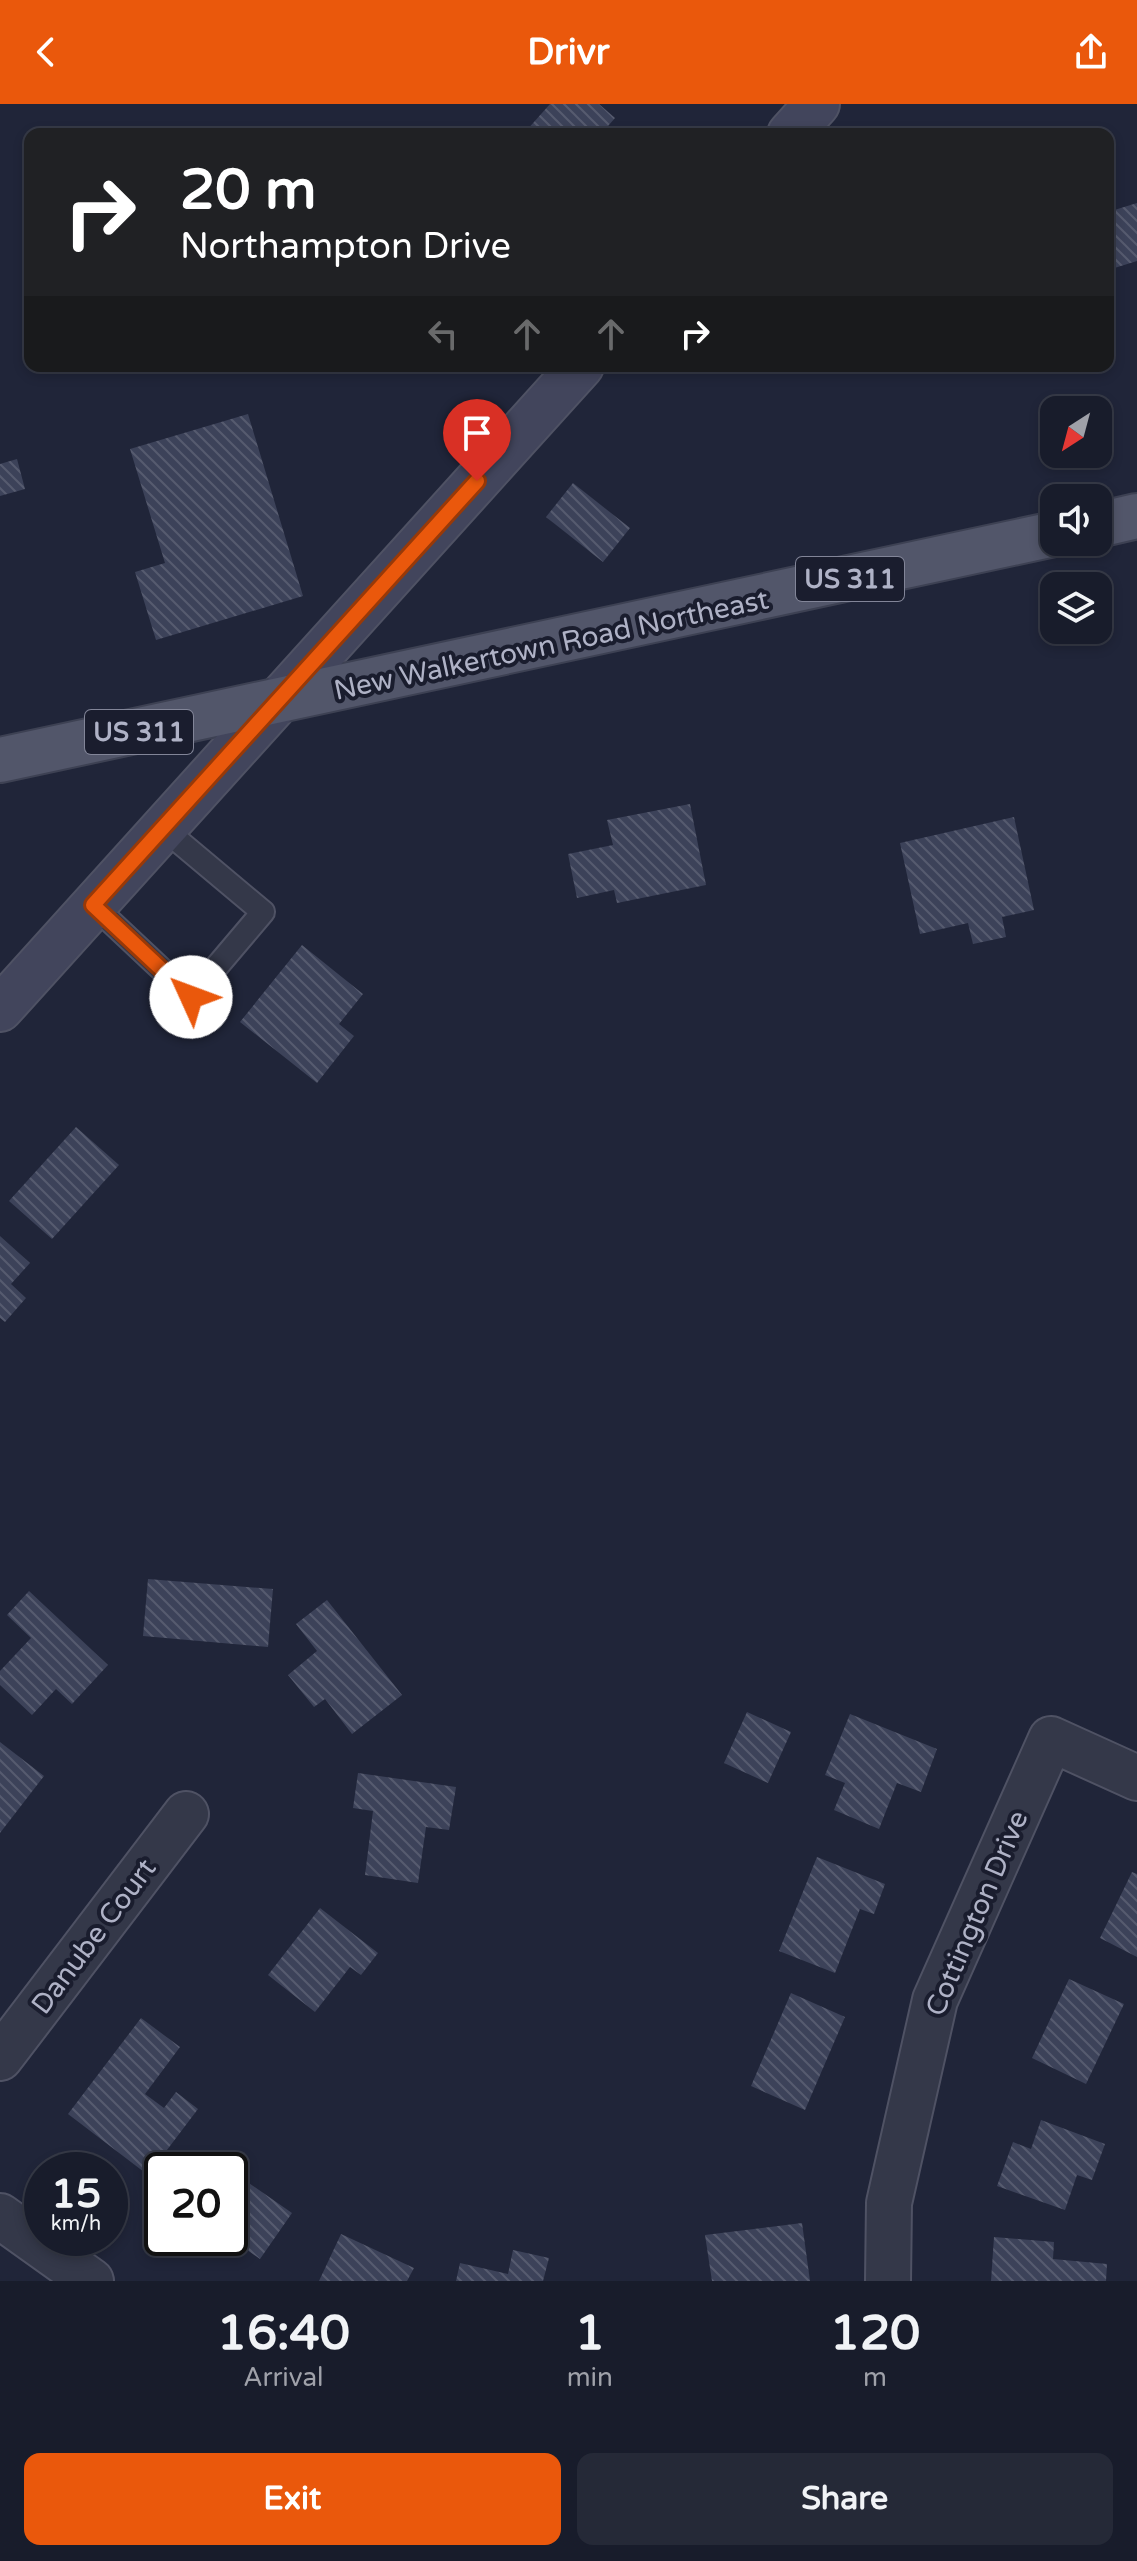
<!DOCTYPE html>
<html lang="en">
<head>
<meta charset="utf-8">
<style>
	body { margin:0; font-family:"Varela Round",sans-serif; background:#252937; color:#f1f3f6; height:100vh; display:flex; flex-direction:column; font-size:30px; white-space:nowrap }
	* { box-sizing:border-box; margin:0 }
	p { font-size:26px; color:#9fa1a9 }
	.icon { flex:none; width:44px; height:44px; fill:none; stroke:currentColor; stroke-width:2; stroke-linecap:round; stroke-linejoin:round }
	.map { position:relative; height:2177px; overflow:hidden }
	.side { display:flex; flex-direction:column; background:#181c2b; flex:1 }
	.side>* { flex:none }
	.banner { position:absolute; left:24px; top:24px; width:1090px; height:244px; border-radius:16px; box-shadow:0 4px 12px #0003,0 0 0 2px #363a47; background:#202124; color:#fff; overflow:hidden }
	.needle { width:52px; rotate:216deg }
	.tools { position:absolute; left:1040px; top:292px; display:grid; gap:16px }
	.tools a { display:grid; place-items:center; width:72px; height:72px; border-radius:16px; background:#181c2b; box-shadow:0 4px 12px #0003,0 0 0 2px #363a47; font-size:40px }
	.speed { position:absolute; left:24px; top:2048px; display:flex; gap:16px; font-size:40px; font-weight:700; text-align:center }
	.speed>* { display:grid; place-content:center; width:104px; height:104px; border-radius:50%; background:#181c2b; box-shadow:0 4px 12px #0003,0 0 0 2px #363a47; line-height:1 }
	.speed small { font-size:20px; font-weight:400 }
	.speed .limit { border:4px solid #111; border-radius:12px; background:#fff; color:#111 }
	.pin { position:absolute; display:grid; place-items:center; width:68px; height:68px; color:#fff; margin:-82px -34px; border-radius:50% 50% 50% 0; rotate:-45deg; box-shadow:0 0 8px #0007 }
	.pin .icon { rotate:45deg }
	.me { position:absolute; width:88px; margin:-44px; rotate:313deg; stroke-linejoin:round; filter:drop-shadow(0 0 6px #0008) }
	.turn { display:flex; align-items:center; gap:28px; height:168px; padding:0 24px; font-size:36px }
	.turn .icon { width:104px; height:104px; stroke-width:2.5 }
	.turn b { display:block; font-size:56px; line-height:68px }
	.lanes { display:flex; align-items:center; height:76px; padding:0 24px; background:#0003; justify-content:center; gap:40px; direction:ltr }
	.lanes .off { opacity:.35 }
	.eta { display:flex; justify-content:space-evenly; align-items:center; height:136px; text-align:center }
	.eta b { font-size:48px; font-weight:700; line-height:56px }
	.action { display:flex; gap:16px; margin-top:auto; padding:16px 24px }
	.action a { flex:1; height:92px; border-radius:16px; background:#ea580c; color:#fff; font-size:32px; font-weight:700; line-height:92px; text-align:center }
	.action a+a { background:#252937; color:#f1f3f6 }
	header { display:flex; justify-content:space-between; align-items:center; height:104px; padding:0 24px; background:#ea580c; color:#fff; font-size:36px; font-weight:700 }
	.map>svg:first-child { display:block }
	.building { fill:url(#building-back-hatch) }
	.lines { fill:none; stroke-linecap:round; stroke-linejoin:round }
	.lane-casing { stroke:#4f5264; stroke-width:26 }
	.street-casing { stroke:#4f5264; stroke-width:48 }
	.secondary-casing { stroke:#4f5264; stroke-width:48 }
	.primary-casing { stroke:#3d4153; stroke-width:48 }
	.lane { stroke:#343849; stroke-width:22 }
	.street { stroke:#343849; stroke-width:44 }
	.secondary { stroke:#42455c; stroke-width:44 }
	.primary { stroke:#52566a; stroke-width:44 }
	.route-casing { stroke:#983908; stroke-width:20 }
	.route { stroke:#ea580c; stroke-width:14 }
	.labels { text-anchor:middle; stroke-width:8; stroke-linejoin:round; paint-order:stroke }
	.shield { fill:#1a1d2e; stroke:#828598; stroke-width:2 }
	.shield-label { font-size:26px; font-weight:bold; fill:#afb2c6 }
	.street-label { font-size:28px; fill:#afb2c6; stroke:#1a1d2e }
</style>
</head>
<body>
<header><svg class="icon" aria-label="back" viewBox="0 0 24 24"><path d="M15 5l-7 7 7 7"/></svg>Drivr<svg class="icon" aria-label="share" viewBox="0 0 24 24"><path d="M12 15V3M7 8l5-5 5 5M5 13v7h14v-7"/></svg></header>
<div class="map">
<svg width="1137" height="2177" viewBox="0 0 1137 2177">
	<defs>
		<pattern id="building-back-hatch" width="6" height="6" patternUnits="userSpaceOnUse" patternTransform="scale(2)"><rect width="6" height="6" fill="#3c4259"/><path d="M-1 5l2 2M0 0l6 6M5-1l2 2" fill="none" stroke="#565b6f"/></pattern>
	</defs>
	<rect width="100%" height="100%" fill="#202539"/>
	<!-- building -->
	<g class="building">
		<path d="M550 0H599L615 14 601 30H529L526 27Z"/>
		<path d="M1137 99V157L1108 166V108Z"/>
		<path d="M248 310 303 492 156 536 135 468 165 459 130 345Z"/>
		<path d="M17 355 25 385 0 392V360Z"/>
		<path d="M573 379 630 424 603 458 546 413Z"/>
		<path d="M690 700 706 781 617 799 614 786 577 794 568 750 613 741 607 716Z"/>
		<path d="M1014 713 1034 806 1002 813 1006 833 973 840 968 819 920 830 900 739Z"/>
		<path d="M302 841 363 890 339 920 354 932 317 979 240 918Z"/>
		<path d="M76 1023 119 1061 52 1135 9 1097Z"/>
		<path d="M0 1132 30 1159 11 1180 26 1194 5 1218 0 1214Z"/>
		<path d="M148 1475 273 1485 268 1543 143 1532Z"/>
		<path d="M29 1487 108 1561 72 1600 56 1585 32 1611 0 1581V1567L31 1534 7 1511Z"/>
		<path d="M327 1496 402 1591 352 1630 325 1595 314 1603 288 1571 317 1547 296 1520Z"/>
		<path d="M747 1608 791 1628 768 1679 724 1659Z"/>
		<path d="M850 1610 937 1645 921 1688 897 1679 879 1725 834 1706 845 1679 825 1671Z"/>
		<path d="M0 1638 44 1672 0 1729Z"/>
		<path d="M358 1669 456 1683 449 1726 426 1723 418 1779 365 1771 373 1707 353 1704Z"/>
		<path d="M817 1753 885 1780 874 1810 860 1805 835 1869 779 1847Z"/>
		<path d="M1132 1768 1137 1770V1853L1100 1834Z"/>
		<path d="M320 1804 378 1849 361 1871 350 1863 315 1908 268 1871Z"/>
		<path d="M1069 1875 1124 1900 1086 1980 1032 1954Z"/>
		<path d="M791 1889 845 1913 805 2006 751 1982Z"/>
		<path d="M141 1914 180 1943 145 1990 164 2004 176 1988 198 2005 148 2071 68 2010Z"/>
		<path d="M1041 2016 1105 2040 1092 2076 1077 2071 1065 2106 997 2082 1013 2038 1031 2045Z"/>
		<path d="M216 2056 292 2109 260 2155 230 2134V2066H209Z"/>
		<path d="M802 2119 810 2177H712L705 2131Z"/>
		<path d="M341 2130 414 2164 407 2177H319Z"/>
		<path d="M994 2133 1054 2138 1053 2155 1107 2160 1106 2177H991Z"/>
		<path d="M513 2146 549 2154 543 2177H456L460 2159 508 2170Z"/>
	</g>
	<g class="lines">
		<!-- lane casing -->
		<g class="lane-casing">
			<path id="lane" d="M93 801 191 893 263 808 164 725"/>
		</g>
		<!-- street casing -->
		<g class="street-casing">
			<g id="street">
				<path d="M0 1954 186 1710"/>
				<path d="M0 2112 91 2177"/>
				<path d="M888 2177 889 2099 935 1896 1051 1635 1137 1674"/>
			</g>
		</g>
		<!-- secondary casing -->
		<g class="secondary-casing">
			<g id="secondary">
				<path d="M790 30 817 0"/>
				<path d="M0 905 581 262"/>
			</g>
		</g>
		<!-- primary casing -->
		<g class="primary-casing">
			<g id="primary">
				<path d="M1098 421 1137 412"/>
				<path d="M0 656 1054 430"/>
			</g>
		</g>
		<!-- lane -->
		<use href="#lane" class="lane"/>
		<!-- street -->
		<use href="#street" class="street"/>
		<!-- secondary -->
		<use href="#secondary" class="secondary"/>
		<!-- primary -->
		<use href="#primary" class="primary"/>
	</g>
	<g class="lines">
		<!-- route casing -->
		<g class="route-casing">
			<path id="route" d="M191 893 93 801 477 377"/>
		</g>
		<!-- route -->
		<use href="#route" class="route"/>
	</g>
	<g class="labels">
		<!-- shield labels -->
		<g class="shield">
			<rect x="796" y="453" width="108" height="44" rx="6"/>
			<rect x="85" y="606" width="108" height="44" rx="6"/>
		</g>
		<g class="shield-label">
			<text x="850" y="484">US 311</text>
			<text x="139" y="637">US 311</text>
		</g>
		<!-- street labels -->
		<g class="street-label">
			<text transform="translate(551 540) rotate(-12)" y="10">New Walkertown Road Northeast</text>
			<text transform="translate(976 1809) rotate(-67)" y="10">Cottington Drive</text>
			<text transform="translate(93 1832) rotate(-53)" y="10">Danube Court</text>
		</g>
	</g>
</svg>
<div class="tools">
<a><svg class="needle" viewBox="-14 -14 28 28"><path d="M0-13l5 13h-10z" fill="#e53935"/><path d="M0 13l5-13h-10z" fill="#9fa1a9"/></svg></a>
<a><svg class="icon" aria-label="sound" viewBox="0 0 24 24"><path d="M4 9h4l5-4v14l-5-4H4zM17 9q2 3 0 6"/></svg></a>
<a><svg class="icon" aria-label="layers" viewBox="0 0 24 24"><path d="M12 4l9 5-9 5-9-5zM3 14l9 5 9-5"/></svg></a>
</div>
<div class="speed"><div>15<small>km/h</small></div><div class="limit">20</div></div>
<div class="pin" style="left:477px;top:377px;background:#d93025"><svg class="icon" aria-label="arrive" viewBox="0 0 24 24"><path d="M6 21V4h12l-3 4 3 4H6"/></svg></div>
<svg class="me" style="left:191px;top:893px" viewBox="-20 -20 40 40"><circle r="19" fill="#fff"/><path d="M0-13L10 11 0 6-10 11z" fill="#ea580c"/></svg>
<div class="banner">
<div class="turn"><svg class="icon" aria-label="right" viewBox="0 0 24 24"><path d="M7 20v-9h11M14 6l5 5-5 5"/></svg><div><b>20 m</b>Northampton Drive</div></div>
<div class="lanes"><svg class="icon off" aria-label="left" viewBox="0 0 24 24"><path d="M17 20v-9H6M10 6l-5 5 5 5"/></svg><svg class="icon off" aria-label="ahead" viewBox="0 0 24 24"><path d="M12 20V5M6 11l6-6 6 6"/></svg><svg class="icon off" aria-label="ahead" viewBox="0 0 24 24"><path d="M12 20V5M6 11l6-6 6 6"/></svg><svg class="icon" aria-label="right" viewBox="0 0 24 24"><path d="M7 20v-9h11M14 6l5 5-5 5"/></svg></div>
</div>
</div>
<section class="side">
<div class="eta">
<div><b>16:40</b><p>Arrival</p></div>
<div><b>1</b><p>min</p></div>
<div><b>120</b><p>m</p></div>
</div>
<div class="action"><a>Exit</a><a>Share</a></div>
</section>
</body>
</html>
